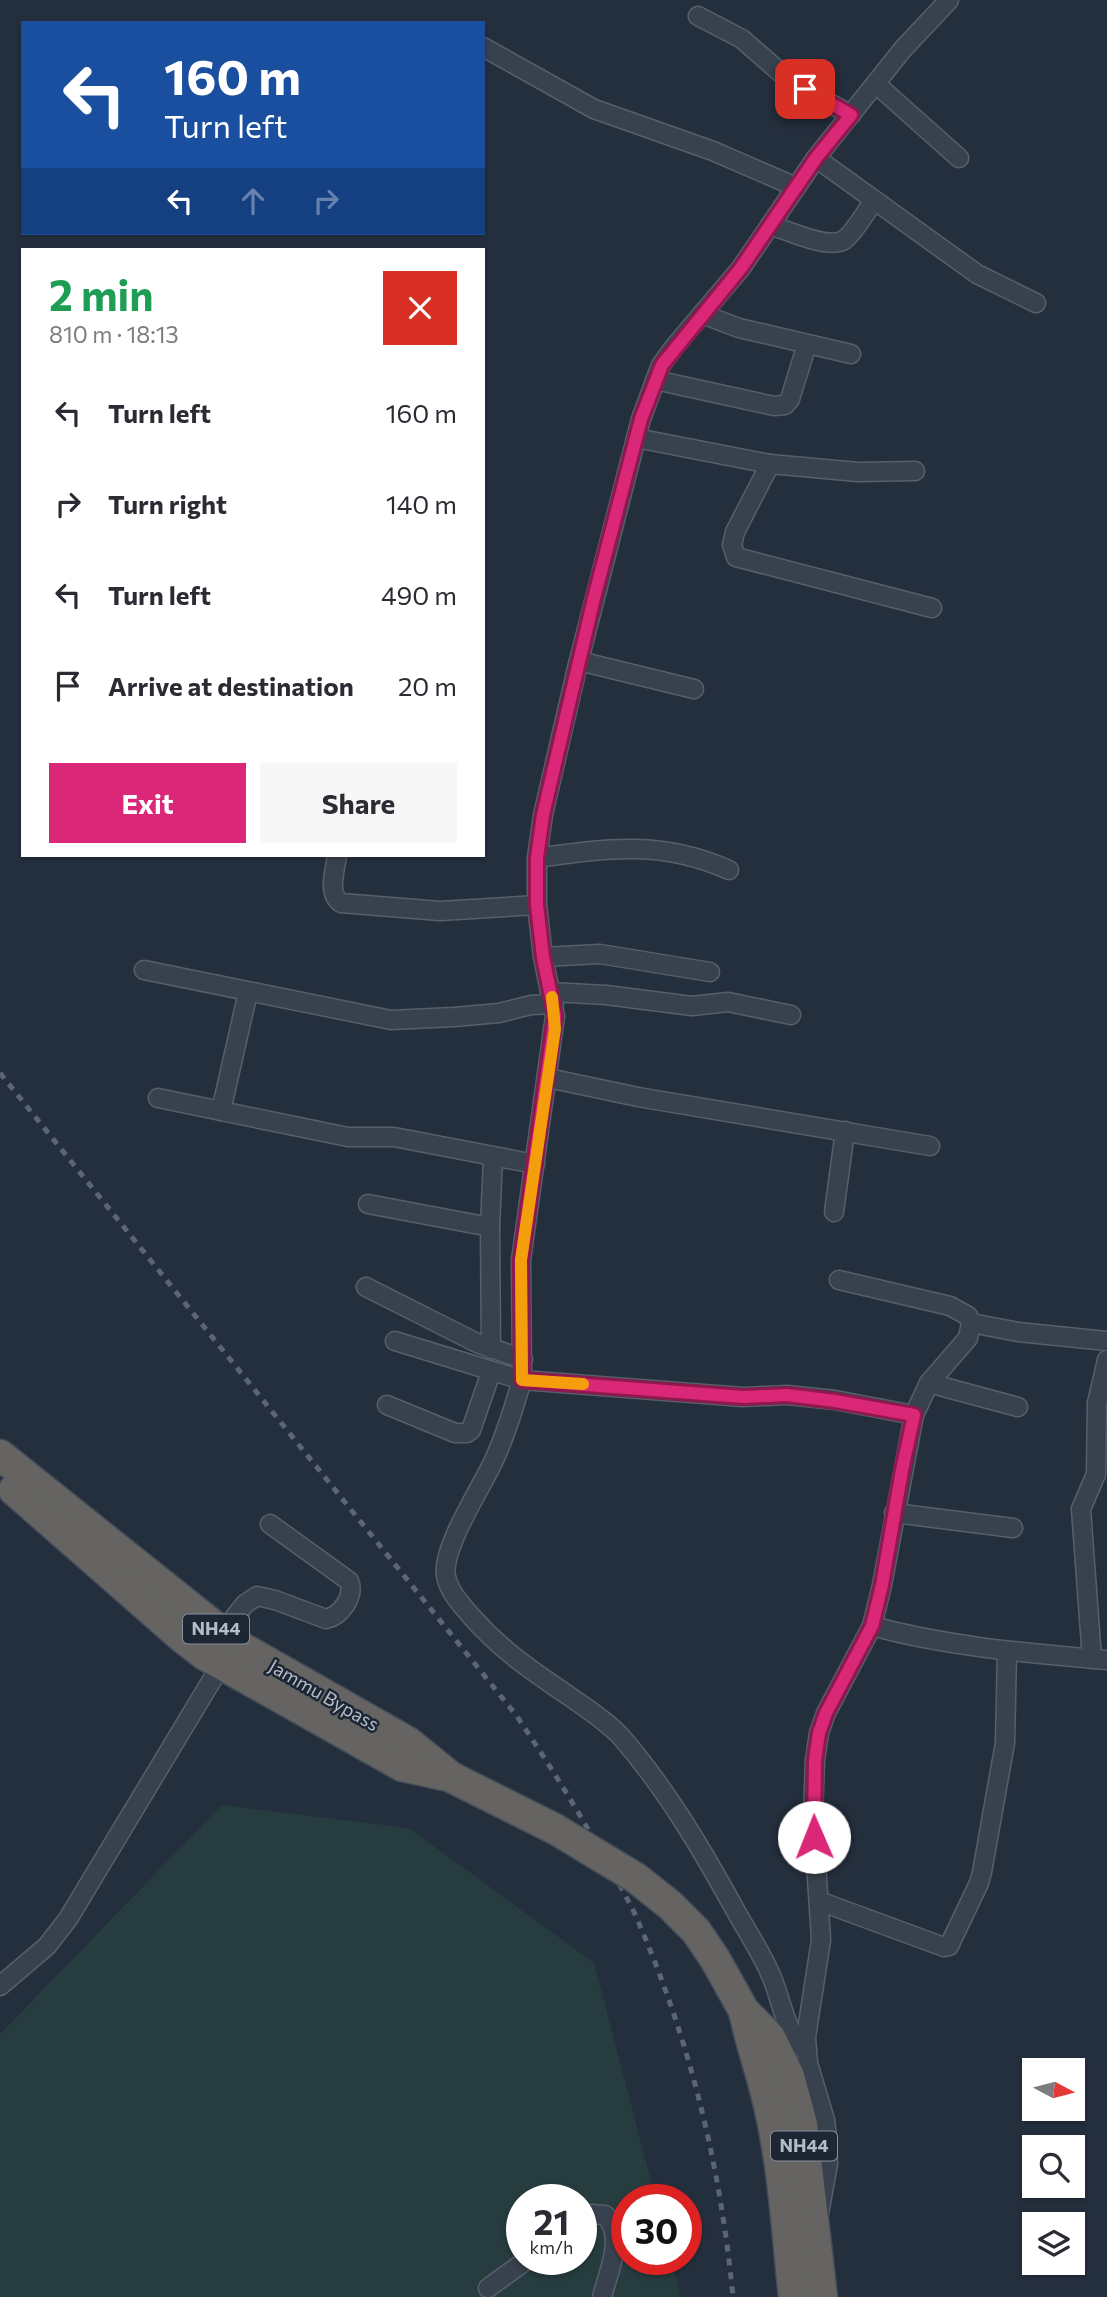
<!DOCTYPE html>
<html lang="en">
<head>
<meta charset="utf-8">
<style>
	body { margin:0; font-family:Commissioner,sans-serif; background:#f7f7f7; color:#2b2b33; height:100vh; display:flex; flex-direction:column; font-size:26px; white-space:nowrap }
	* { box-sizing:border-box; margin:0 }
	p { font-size:23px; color:#7c7c81 }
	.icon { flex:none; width:38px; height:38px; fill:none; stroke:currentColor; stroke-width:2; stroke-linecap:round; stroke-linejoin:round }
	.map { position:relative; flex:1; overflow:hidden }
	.side { position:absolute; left:21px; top:248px; width:464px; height:609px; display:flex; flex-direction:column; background:#fff; border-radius:0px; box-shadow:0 2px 5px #0004 }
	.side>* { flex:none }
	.hud { position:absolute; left:21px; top:21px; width:464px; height:214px; border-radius:0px; box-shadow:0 2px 5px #0004; background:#1a4fa0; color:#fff; overflow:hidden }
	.needle { width:46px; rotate:97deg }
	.fabs { position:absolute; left:1022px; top:2058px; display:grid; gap:14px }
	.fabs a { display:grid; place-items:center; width:63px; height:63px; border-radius:0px; background:#fff; box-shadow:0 2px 5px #0004; font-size:35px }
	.speed { position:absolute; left:506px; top:2184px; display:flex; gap:14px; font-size:35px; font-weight:700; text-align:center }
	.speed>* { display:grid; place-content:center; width:91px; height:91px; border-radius:50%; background:#fff; box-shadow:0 2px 5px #0004; line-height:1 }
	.speed small { font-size:18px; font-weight:400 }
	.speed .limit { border:10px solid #d22; background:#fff; color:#111 }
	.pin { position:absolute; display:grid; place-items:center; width:60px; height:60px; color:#fff; margin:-30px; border-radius:14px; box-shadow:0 4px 10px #0006 }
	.me { position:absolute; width:77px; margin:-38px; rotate:359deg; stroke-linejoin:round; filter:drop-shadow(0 0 5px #0008) }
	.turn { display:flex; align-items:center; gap:24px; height:147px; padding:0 28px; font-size:32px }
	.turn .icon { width:91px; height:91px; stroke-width:2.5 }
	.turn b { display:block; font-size:49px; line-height:60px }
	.lanes { display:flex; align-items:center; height:66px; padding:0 28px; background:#0003; justify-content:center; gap:35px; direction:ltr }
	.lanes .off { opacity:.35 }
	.round { display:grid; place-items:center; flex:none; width:74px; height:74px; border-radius:0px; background:#f7f7f7 }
	.head { display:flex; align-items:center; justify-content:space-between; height:119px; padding:0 28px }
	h1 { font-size:42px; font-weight:700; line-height:52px; color:#1e9e55 }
	.action { display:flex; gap:14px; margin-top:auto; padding:14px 28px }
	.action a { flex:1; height:80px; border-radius:0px; background:#db2777; color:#fff; font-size:28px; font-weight:700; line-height:80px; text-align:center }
	.action a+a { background:#f7f7f7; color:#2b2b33 }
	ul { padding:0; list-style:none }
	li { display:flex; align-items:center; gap:21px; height:91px; padding:0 28px }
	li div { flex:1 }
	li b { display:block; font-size:26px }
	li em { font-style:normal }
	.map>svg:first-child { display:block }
	.green { fill:#263c3f; fill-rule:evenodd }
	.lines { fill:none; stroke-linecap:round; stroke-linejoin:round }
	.minor-casing { stroke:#565f6c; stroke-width:21 }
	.trunk-casing { stroke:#434c59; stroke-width:33 }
	.minor { stroke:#38414e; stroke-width:18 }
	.trunk { stroke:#656462; stroke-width:30 }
	.rail { stroke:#5a6575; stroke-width:5; stroke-dasharray:7 7; stroke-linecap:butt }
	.trunk-bridge-casing { stroke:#434c59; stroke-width:33; stroke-linecap:butt }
	.trunk-bridge { stroke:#656462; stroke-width:30 }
	.route-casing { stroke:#8e194d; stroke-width:18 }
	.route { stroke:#db2777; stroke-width:12 }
	.slow { stroke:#f59e0b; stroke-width:12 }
	.labels { text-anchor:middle; stroke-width:5; stroke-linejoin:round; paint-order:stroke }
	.shield { fill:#1d2633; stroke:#878f9c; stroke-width:2 }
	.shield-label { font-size:18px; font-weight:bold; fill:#b4bcc9 }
	.street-label { font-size:19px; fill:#b4bcc9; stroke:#1d2633 }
</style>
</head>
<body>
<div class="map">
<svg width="1107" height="2297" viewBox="0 0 1107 2297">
	<rect width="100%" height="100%" fill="#242f3e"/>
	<!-- green -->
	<path class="green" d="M222 1805 409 1828 594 1963 656 2200H626V2259H671L681 2297H0V2034ZM522 2200H581V2259H522Z"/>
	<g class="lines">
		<!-- minor casing -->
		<g class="minor-casing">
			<g id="minor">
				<path d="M698 16 742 39 790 81 851 115"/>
				<path d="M483 47 594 109 713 151 796 187"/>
				<path d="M876 84 959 158"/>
				<path d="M816 158 977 274 1036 303"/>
				<path d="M770 225C787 230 828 250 844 240 856 231 865 212 874 201"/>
				<path d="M702 314 739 328 851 354"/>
				<path d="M655 380 774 406 785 405 790 399 807 344"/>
				<path d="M636 438 770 464 858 472 915 471"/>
				<path d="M770 464 735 532 732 545 736 557 932 608"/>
				<path d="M579 661 694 689"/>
				<path d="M337 856C335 870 327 894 341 903L440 911 537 905"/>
				<path d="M537 858C608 848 662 840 729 870"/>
				<path d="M543 957 600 954 710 972"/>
				<path d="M144 970 391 1020 454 1017 499 1013 531 1005 554 1004"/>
				<path d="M551 992 606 995 692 1006 728 1002 791 1015"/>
				<path d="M548 1078 638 1097 930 1146"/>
				<path d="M158 1098 348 1137H394L535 1164"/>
				<path d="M221 1111 248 992"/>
				<path d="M368 1204 490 1227"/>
				<path d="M834 1212 845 1131"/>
				<path d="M839 1280 950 1306 968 1316 971 1323 968 1338 929 1383 914 1415"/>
				<path d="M366 1287 477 1343 523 1359"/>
				<path d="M971 1323 1018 1332 1107 1341"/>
				<path d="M395 1341 522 1380C514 1407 506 1434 494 1460 482 1487 441 1548 446 1576 449 1592 461 1604 471 1616 501 1650 532 1671 569 1696 587 1709 608 1722 623 1739 666 1789 701 1848 733 1906 745 1928 759 1949 769 1971 782 1997 783 2032 807 2051"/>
				<path d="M491 1349 490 1227 493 1157"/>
				<path d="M929 1383 1018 1407"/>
				<path d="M387 1405 455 1433H467L471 1430 491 1372"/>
				<path d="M894 1513 1013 1528"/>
				<path d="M872 1626C949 1647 1028 1653 1107 1660"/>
				<path d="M222 1633 245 1604 257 1596 275 1600 326 1619C341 1616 355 1596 349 1581L270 1524"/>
				<path d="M1092 1659 1081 1509 1096 1474 1097 1403 1107 1360"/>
				<path d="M819 1901 944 1947 949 1946 979 1883 982 1872 1005 1743 1007 1651"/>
				<path d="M0 1986 47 1946 68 1919 221 1665"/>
				<path d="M819 2213 828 2164 827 2138 825 2120 808 2063 806 2037 821 1940 813 1815 815 1760 819 1733 826 1713 872 1626 882 1585 914 1415 835 1400 787 1395 743 1397 522 1380 521 1260 555 1016 543 957 537 905V858L543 815 577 668 641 419 661 365 675 346 741 268 816 158 903 49 949 0"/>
				<path d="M581 2221 592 2214 605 2215C626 2237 608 2272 602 2297"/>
				<path d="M488 2288 528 2259"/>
			</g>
		</g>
		<!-- trunk casing -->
		<g class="trunk-casing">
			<g id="trunk">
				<path d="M0 1455 239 1646 408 1742 451 1777 555 1829"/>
				<path d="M14 1490 184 1639 205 1655 402 1766 443 1775"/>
				<path d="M636 1878 670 1905 696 1931 715 1959 744 2011 770 2037 789 2076 802 2124 822 2297"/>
				<path d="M744 2011C751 2045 763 2077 770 2110 784 2171 787 2235 794 2297"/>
			</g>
		</g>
		<!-- minor -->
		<use href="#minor" class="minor"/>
		<!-- trunk -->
		<use href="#trunk" class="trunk"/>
		<!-- rail -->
		<path class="rail" d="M0 1073 516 1715C549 1764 580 1813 608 1865 617 1880 626 1896 634 1912 689 2036 720 2162 733 2297"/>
		<!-- trunk-bridge casing -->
		<g class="trunk-bridge-casing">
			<path id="trunk-bridge" d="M555 1829 636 1878"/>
		</g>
		<!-- trunk-bridge -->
		<use href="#trunk-bridge" class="trunk-bridge"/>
	</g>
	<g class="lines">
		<!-- route casing -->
		<g class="route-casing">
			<path id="route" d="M805 89 851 115 816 158 741 268 662 365 641 419 594 598 543 815 537 858V905L543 957 555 1016 521 1260 522 1380 743 1397 787 1395 835 1401 914 1415 902 1470 882 1585 872 1626 826 1713 819 1733 815 1760 814 1837"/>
		</g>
		<!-- route -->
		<use href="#route" class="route"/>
		<!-- slow -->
		<path class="slow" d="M552 997 555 1029 521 1260 522 1380 583 1384"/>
	</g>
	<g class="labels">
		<!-- shield labels -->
		<g class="shield">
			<rect x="183" y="1614.5" width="66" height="29" rx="5"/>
			<rect x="771" y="2131.5" width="66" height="29" rx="5"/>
		</g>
		<g class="shield-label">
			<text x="216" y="1635">NH44</text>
			<text x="804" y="2152">NH44</text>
		</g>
		<!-- street labels -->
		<g class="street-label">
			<text transform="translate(324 1695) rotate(30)" y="7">Jammu Bypass</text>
		</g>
	</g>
</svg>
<div class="fabs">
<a><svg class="needle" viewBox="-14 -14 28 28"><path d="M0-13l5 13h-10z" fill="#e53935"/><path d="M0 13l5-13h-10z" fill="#7c7c81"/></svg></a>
<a><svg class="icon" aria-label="search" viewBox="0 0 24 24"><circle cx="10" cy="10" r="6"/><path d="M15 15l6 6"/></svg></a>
<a><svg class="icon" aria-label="layers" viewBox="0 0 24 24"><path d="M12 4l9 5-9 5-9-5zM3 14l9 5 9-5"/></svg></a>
</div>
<div class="speed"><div>21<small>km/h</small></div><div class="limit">30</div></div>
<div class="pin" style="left:805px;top:89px;background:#d93025"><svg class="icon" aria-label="arrive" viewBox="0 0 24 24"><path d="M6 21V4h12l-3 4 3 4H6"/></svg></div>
<svg class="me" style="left:814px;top:1837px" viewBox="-20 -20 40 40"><circle r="19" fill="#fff"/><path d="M0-13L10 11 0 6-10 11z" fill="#db2777"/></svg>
<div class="hud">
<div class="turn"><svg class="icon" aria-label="left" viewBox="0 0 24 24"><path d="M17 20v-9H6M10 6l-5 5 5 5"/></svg><div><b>160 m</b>Turn left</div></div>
<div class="lanes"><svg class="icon" aria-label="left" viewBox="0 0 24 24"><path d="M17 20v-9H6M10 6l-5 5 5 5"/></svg><svg class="icon off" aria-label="ahead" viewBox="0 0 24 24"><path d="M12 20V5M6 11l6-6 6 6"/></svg><svg class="icon off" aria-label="right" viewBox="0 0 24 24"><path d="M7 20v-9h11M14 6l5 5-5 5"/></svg></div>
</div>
<section class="side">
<div class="head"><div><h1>2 min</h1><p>810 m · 18:13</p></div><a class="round" style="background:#d93025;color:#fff"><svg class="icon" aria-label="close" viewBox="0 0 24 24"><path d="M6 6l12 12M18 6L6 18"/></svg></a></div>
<ul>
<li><svg class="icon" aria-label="left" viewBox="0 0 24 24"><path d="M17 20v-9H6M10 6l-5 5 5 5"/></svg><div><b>Turn left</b></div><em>160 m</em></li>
<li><svg class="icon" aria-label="right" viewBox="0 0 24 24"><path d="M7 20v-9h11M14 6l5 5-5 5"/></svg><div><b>Turn right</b></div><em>140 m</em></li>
<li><svg class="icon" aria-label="left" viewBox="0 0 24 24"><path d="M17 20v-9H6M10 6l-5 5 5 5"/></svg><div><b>Turn left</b></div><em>490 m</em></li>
<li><svg class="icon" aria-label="arrive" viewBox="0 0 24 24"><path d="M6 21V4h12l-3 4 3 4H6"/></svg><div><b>Arrive at destination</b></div><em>20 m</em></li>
</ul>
<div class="action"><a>Exit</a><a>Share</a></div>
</section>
</div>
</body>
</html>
